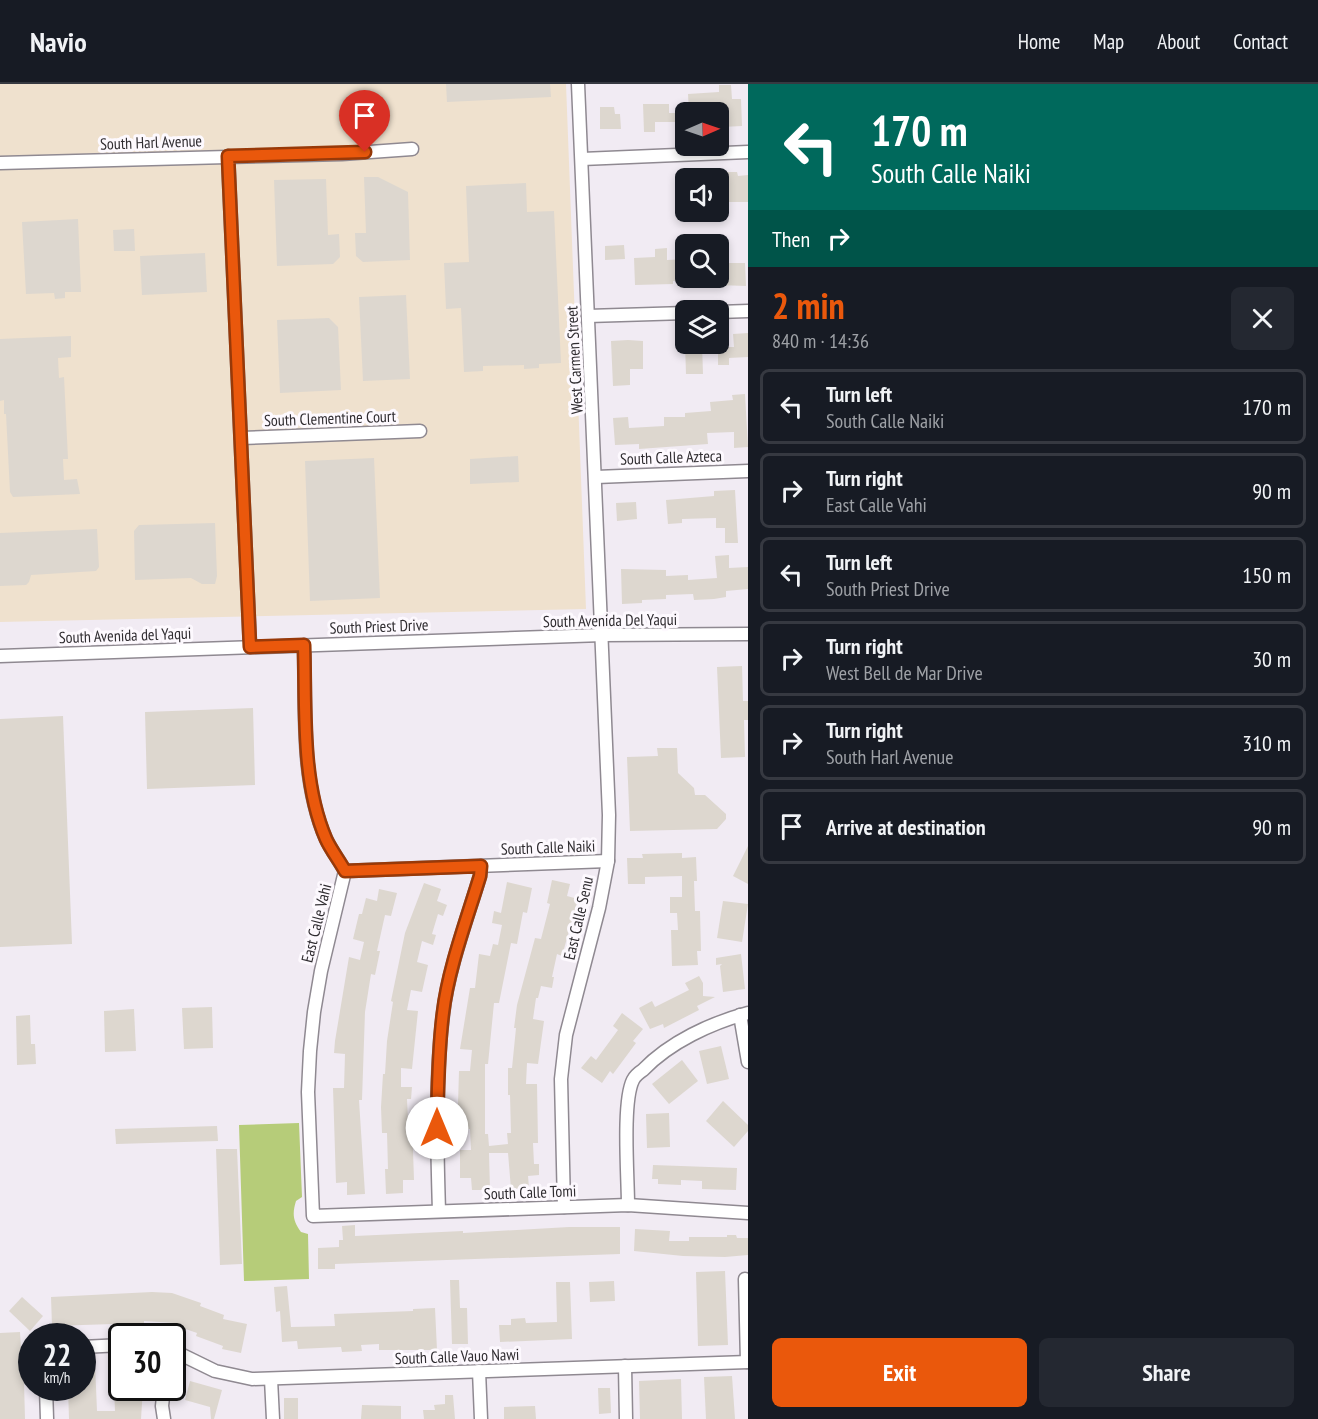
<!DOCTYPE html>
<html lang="en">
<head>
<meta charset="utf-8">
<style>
	body { margin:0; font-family:"PT Sans Narrow",sans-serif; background:#242831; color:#f1f3f6; height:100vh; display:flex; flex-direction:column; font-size:22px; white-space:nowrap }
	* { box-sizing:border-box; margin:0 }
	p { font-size:20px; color:#9ea1a6 }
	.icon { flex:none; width:33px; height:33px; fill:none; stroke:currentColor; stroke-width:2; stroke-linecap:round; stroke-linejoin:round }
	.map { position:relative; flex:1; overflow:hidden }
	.drawer { display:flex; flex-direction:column; background:#171b24; width:570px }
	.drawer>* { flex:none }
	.top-card { background:#00695c; color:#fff; overflow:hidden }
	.needle { width:39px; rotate:88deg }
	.buttons { position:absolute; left:675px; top:18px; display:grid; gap:12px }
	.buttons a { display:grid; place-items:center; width:54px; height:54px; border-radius:9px; background:#171b24; box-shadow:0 3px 9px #0003; font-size:30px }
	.speed { position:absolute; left:18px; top:1239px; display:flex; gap:12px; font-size:30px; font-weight:700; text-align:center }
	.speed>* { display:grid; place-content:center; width:78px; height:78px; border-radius:50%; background:#171b24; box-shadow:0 3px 9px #0003; line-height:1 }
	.speed small { font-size:15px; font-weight:400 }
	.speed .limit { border:3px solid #111; border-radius:9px; background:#fff; color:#111 }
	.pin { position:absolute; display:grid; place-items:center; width:51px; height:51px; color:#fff; margin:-62px -26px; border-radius:50% 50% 50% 0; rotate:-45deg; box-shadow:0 0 6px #0007 }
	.pin .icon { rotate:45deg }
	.me { position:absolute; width:66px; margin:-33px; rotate:0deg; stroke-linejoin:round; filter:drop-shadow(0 0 4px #0008) }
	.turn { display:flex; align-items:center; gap:21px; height:126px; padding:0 24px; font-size:27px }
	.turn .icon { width:78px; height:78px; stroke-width:2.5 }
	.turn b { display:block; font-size:42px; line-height:51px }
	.then { display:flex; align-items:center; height:57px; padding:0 24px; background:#0003; gap:12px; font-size:22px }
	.round { display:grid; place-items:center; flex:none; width:63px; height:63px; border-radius:9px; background:#242831 }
	.overview { display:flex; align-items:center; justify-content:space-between; height:102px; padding:0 24px }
	h1 { font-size:36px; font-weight:700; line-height:45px; color:#ea580c }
	.cta { display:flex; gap:12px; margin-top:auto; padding:12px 24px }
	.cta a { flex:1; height:69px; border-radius:9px; background:#ea580c; color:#fff; font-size:24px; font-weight:700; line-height:69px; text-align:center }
	.cta a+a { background:#242831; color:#f1f3f6 }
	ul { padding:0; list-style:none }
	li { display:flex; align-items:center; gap:18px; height:75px; margin:0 12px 9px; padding:0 12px; border:3px solid #363941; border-radius:9px }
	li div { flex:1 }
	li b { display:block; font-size:22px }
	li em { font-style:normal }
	header { display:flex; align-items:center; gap:36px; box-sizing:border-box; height:84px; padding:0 30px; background:#171b24; border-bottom:2px solid #363941 }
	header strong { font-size:28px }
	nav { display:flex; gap:33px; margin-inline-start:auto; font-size:21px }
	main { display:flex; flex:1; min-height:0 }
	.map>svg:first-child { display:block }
	.industrial { fill:#efe1ce }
	.green { fill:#b6cc79 }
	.building { fill:#ddd7cf }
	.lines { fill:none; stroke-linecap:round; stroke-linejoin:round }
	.minor-casing { stroke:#8f8991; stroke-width:15 }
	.minor { stroke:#fff; stroke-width:12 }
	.route-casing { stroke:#983908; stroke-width:15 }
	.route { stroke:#ea580c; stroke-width:10 }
	.labels { text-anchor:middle; stroke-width:6; stroke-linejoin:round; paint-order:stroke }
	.street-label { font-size:16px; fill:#302d31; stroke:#fdf9fe }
</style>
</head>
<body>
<header>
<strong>Navio</strong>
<nav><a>Home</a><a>Map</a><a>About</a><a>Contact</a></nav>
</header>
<main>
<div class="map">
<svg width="748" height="1335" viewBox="0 0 748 1335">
	<rect width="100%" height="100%" fill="#f1ebf3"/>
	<!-- industrial -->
	<path class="industrial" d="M0 0H566L586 525 0 538Z"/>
	<!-- green -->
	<path class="green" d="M299 1039 302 1113 296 1117C292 1130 293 1137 301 1148L308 1150 309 1195 244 1197 239 1041Z"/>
	<!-- building -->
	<g class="building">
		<path d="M446 0H550L551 13 447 18Z"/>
		<path d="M719 1H731L732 15H741L742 42 722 43V28H689L688 10 719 8Z"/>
		<path d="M643 20H669V29H686V38H655V48H644Z"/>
		<path d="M600 23H614L615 30H620L621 45H600Z"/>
		<path d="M720 88H737L738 92 748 91V118H718Z"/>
		<path d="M364 93H378L408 108 410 176 363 178 356 172 355 149H366Z"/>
		<path d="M326 95 328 151 339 150 340 173 333 180 277 182 274 96Z"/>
		<path d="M526 99 527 128 554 127 561 279 539 280V284L524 285V281L483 282V287L464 288 461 224 446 225 444 179 469 178 466 102Z"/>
		<path d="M78 135 81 208H65V214L55 215 54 209 26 210 22 138Z"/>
		<path d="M134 145 135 167H114L113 146Z"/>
		<path d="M624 161 625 175 605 176V162Z"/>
		<path d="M667 164V176L686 175V197H673V200L635 201 634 174 655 173V165Z"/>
		<path d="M205 169 207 208 142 211 140 172Z"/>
		<path d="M718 179H745L746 202 718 201Z"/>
		<path d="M406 211 410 295 363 297 359 213Z"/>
		<path d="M329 234 338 243 341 306 280 309 277 236Z"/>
		<path d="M748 249V273L729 274V281H718V263H734L733 250Z"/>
		<path d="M71 252V273L58 274 59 294 64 293 68 375H63L64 396 77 395 80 410 13 413 10 408 6 330H4V316L0 317V255Z"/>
		<path d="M628 256 643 257V285H630V301L613 302 611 257Z"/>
		<path d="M685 260H702L703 290H686Z"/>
		<path d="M745 310 748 363 734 364V348L707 349 708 360 639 365V360L615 361 613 334 628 333 629 344 664 342V333H685V329L711 327 710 318 733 316 732 311Z"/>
		<path d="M518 372 519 398 470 400V375Z"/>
		<path d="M374 374 380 514 310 517 305 377Z"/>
		<path d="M735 406 738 459H725V444H716V434L682 435V439L668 440 666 416 714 412V407Z"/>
		<path d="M636 418 637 435 617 437 616 419Z"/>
		<path d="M215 439 217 492 215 500H202L191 494 135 496 134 447 139 441Z"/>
		<path d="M97 445 99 483 96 487 31 491 29 498 26 501 0 502V449Z"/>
		<path d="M729 471V484L748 483V505L726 507V513L714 515 694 516 693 510 666 511V515L642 516V519L622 520 621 485 666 486V492L688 491V496L717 494 715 472Z"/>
		<path d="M742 582 743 617H748V636H744L745 673 721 674 717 583Z"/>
		<path d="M253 624 255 701 147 705 145 628Z"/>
		<path d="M63 632 72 860 0 863V635Z"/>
		<path d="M657 664H677L678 689 694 704 695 711H705L726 730V735L717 745 630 747 627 673 658 672Z"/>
		<path d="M748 762V800L733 792Z"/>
		<path d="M682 769V774L696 773 697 797H694L695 827H700L701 867H697L698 881 672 882 671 846H678L677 829H670V813H682V792L645 793V800H628L627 774H643L642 770Z"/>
		<path d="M552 796 570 800 567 812 578 815 562 872 557 870 552 893H554L552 904 541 902 538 914H536L533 935 544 937 538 980 527 979 526 1000H537L538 1059H533L534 1080H539V1091L528 1092 529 1104 511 1105 508 1069H489L490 1106H472L471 1094H460V1066H471L470 1045H459L458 1020 459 987H470L472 966 460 965 470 904H475L479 870 490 872 493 860 498 861 502 841 492 839 494 827 501 829 507 798 532 804 527 829 523 828 517 860 511 859 499 919H494L488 980H485V1050H488L489 1062 508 1060 507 1049H511L510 1011H508V984H512L516 944H514L517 921 535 854 541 855 550 820 547 819Z"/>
		<path d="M424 799 441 805 437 817 447 821 443 832 438 830 432 850 436 851 433 861 422 857 417 878 428 881 422 908 411 906 407 926 418 927 412 985 401 984V1003H412L411 1015H407L408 1037H412L414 1096H403V1109L386 1110 385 1085H388L387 1049H382L381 1023 383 990H385L387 957 393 918 391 917 405 849Z"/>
		<path d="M379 805 397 809 391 832 385 831 377 867H380L375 891 371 890 365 928 362 1016H359L365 1110 347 1111V1098L336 1099 333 1004H344L345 970 334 969 335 957 349 873 360 876 364 858 353 855 359 830H362L366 814 377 817Z"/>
		<path d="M723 817 748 820 742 858 717 854Z"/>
		<path d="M741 870 745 905 723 908 720 882 722 880 716 881V874Z"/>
		<path d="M699 892 703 899V912L715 913 697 922 699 926 664 944 663 940 650 945 639 924 652 917 655 923 689 906 685 899Z"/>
		<path d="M212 923 213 964 184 965 182 924Z"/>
		<path d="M134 925 136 967 105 968 104 927Z"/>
		<path d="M622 929 643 945 633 957 636 959 613 990 610 987 602 999 581 984 591 972 596 976 618 946 613 942Z"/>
		<path d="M30 931 31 960H35L36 980 17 981 16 932Z"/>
		<path d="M721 962 729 995 707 1000 699 967Z"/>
		<path d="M682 976 698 997 669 1020 652 1000Z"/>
		<path d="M723 1017 748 1041V1047L734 1063 706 1037Z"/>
		<path d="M669 1029 670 1063 647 1064 646 1030Z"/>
		<path d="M217 1042 218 1057 116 1060 115 1045Z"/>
		<path d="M216 1065H237L242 1180 220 1181Z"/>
		<path d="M653 1081 737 1084 736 1106 702 1105V1097L681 1096V1101L658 1100V1095H652Z"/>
		<path d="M355 1141V1152L463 1147V1149L569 1143H620V1170L335 1180V1185H318V1164L339 1163V1156H343L342 1142Z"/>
		<path d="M635 1145 670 1147 669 1157H689V1153H727V1151H736L737 1154H748V1171L725 1173 683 1172 634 1167Z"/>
		<path d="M725 1187 728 1261 698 1262 696 1188Z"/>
		<path d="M450 1196H459L460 1224H467L468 1260H452Z"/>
		<path d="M614 1197 615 1217 590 1218 589 1198Z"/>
		<path d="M556 1198H570L572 1255 500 1258 499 1241H511V1235L525 1234 526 1239 557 1238Z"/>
		<path d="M287 1202 291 1243 335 1242 334 1230 413 1227V1225L435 1224 437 1266H379V1260L361 1261 362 1267 342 1268 341 1263 298 1265 297 1257 282 1258 280 1227 276 1228 274 1203Z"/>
		<path d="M152 1208 172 1209 201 1219 200 1222 224 1231 223 1235 247 1240 241 1269 222 1265 223 1262 196 1252 197 1249 174 1241 175 1239 144 1237V1239L52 1242 51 1213Z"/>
		<path d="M22 1213 43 1232 30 1247 9 1227Z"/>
		<path d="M20 1248 23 1298H24L25 1335H0V1249Z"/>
		<path d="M82 1279H95L97 1327H115L114 1304H143L141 1335H69L68 1304H82Z"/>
		<path d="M732 1292 735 1335H706L704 1293Z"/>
		<path d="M681 1295 682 1335H640L639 1297Z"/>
		<path d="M190 1297 222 1306 214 1335H211L210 1323 185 1316Z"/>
		<path d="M598 1304H610L611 1329 599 1330Z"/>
		<path d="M445 1311H453L455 1335H424L423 1326H435L434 1321 445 1320Z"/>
		<rect x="284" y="1314" width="14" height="21"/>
		<path d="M362 1321 401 1322V1335H361Z"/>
		<path d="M535 1322 536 1335H504V1323Z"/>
	</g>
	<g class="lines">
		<!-- minor casing -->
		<g class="minor-casing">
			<g id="minor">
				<path d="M228 72 250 563"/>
				<path d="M582 75 748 68"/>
				<path d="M0 79 342 70 412 65"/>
				<path d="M718 228 748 227"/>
				<path d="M588 232 686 229"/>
				<path d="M241 354 420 347"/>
				<path d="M596 393 748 387"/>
				<path d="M304 561C306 624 300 696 326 755 331 766 339 776 345 787L321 887 314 928 310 967 308 1008 313 1132 628 1121 748 1129"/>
				<path d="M0 572 603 551 748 550"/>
				<path d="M345 787 608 777"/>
				<path d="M740 931 748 978"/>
				<path d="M628 1121C628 1093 622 1018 633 996 635 992 640 988 643 986 670 958 711 939 748 929"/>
				<path d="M564 1123 561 995 566 951 599 824 608 777 609 731 578 0"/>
				<path d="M439 1127C437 1062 435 995 443 930 448 886 467 835 480 792L481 782"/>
				<path d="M745 1195 747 1278"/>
				<path d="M82 1263 122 1261"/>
				<path d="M172 1266 215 1287 252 1295 748 1278"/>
				<path d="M172 1282 179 1267"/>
				<path d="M625 1282 626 1335"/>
				<path d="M479 1287 481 1335"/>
				<path d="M271 1295 273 1335"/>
				<path d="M46 1304 47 1335"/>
				<path d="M164 1304 162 1322 164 1335"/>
			</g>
		</g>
		<!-- minor -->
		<use href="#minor" class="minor"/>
	</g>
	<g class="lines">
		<!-- route casing -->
		<g class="route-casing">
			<path id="route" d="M365 68 228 72 250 563 304 561C306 624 301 697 326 755 331 766 339 776 345 787L481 782 480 792C467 835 448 885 443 929 438 967 438 1006 437 1044"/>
		</g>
		<!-- route -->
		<use href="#route" class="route"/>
	</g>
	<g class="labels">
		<!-- street labels -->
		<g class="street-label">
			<text transform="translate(151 58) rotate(-2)" y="6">South Harl Avenue</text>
			<text transform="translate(574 276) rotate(-93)" y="6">West Carmen Street</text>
			<text transform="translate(330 334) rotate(-2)" y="6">South Clementine Court</text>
			<text transform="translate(671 373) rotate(-2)" y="6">South Calle Azteca</text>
			<text transform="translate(610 536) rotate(-1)" y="6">South Avenida Del Yaqui</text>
			<text transform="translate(379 542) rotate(-2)" y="6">South Priest Drive</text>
			<text transform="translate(125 551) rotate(-2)" y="6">South Avenida del Yaqui</text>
			<text transform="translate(548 763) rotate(-2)" y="6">South Calle Naiki</text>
			<text transform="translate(578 834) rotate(-77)" y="6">East Calle Senu</text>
			<text transform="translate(316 839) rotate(-76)" y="6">East Calle Vahi</text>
			<text transform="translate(530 1108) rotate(-2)" y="6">South Calle Tomi</text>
			<text transform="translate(457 1272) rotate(-2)" y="6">South Calle Vauo Nawi</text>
		</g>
	</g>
</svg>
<div class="buttons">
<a><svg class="needle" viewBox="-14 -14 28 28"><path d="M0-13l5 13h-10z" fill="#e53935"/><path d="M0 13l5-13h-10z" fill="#9ea1a6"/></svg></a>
<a><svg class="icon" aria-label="sound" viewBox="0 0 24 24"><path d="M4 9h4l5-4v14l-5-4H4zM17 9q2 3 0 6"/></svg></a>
<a><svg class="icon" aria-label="search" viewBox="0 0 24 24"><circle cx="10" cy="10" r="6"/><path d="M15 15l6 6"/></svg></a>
<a><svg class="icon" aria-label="layers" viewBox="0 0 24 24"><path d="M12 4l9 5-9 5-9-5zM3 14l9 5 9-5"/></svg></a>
</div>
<div class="speed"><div>22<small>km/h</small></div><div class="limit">30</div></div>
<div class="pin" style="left:365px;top:68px;background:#d93025"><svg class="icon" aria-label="arrive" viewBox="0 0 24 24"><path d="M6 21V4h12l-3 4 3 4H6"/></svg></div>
<svg class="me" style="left:437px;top:1044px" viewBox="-20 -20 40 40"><circle r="19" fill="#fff"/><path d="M0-13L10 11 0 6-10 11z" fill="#ea580c"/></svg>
</div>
<section class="drawer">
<div class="top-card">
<div class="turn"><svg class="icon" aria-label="left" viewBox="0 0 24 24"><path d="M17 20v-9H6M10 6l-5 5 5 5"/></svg><div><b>170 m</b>South Calle Naiki</div></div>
<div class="then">Then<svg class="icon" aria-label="right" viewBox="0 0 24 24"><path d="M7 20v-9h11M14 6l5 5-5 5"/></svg></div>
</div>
<div class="overview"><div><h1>2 min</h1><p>840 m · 14:36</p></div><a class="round"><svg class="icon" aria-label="close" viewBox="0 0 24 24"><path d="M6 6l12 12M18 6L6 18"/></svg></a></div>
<ul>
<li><svg class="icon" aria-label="left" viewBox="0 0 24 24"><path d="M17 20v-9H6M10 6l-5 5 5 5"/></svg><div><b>Turn left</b><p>South Calle Naiki</p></div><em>170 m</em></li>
<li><svg class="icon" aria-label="right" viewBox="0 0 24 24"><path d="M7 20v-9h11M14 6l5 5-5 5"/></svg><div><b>Turn right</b><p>East Calle Vahi</p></div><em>90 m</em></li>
<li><svg class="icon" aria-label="left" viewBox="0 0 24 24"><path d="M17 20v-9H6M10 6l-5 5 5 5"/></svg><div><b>Turn left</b><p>South Priest Drive</p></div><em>150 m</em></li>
<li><svg class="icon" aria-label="right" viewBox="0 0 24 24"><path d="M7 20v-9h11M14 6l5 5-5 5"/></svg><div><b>Turn right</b><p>West Bell de Mar Drive</p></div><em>30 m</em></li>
<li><svg class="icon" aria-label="right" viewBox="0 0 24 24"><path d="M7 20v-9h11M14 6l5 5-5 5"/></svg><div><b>Turn right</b><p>South Harl Avenue</p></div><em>310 m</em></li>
<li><svg class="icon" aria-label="arrive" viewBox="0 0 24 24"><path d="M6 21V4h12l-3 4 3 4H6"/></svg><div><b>Arrive at destination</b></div><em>90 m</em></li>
</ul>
<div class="cta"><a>Exit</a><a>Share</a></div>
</section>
</main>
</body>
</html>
